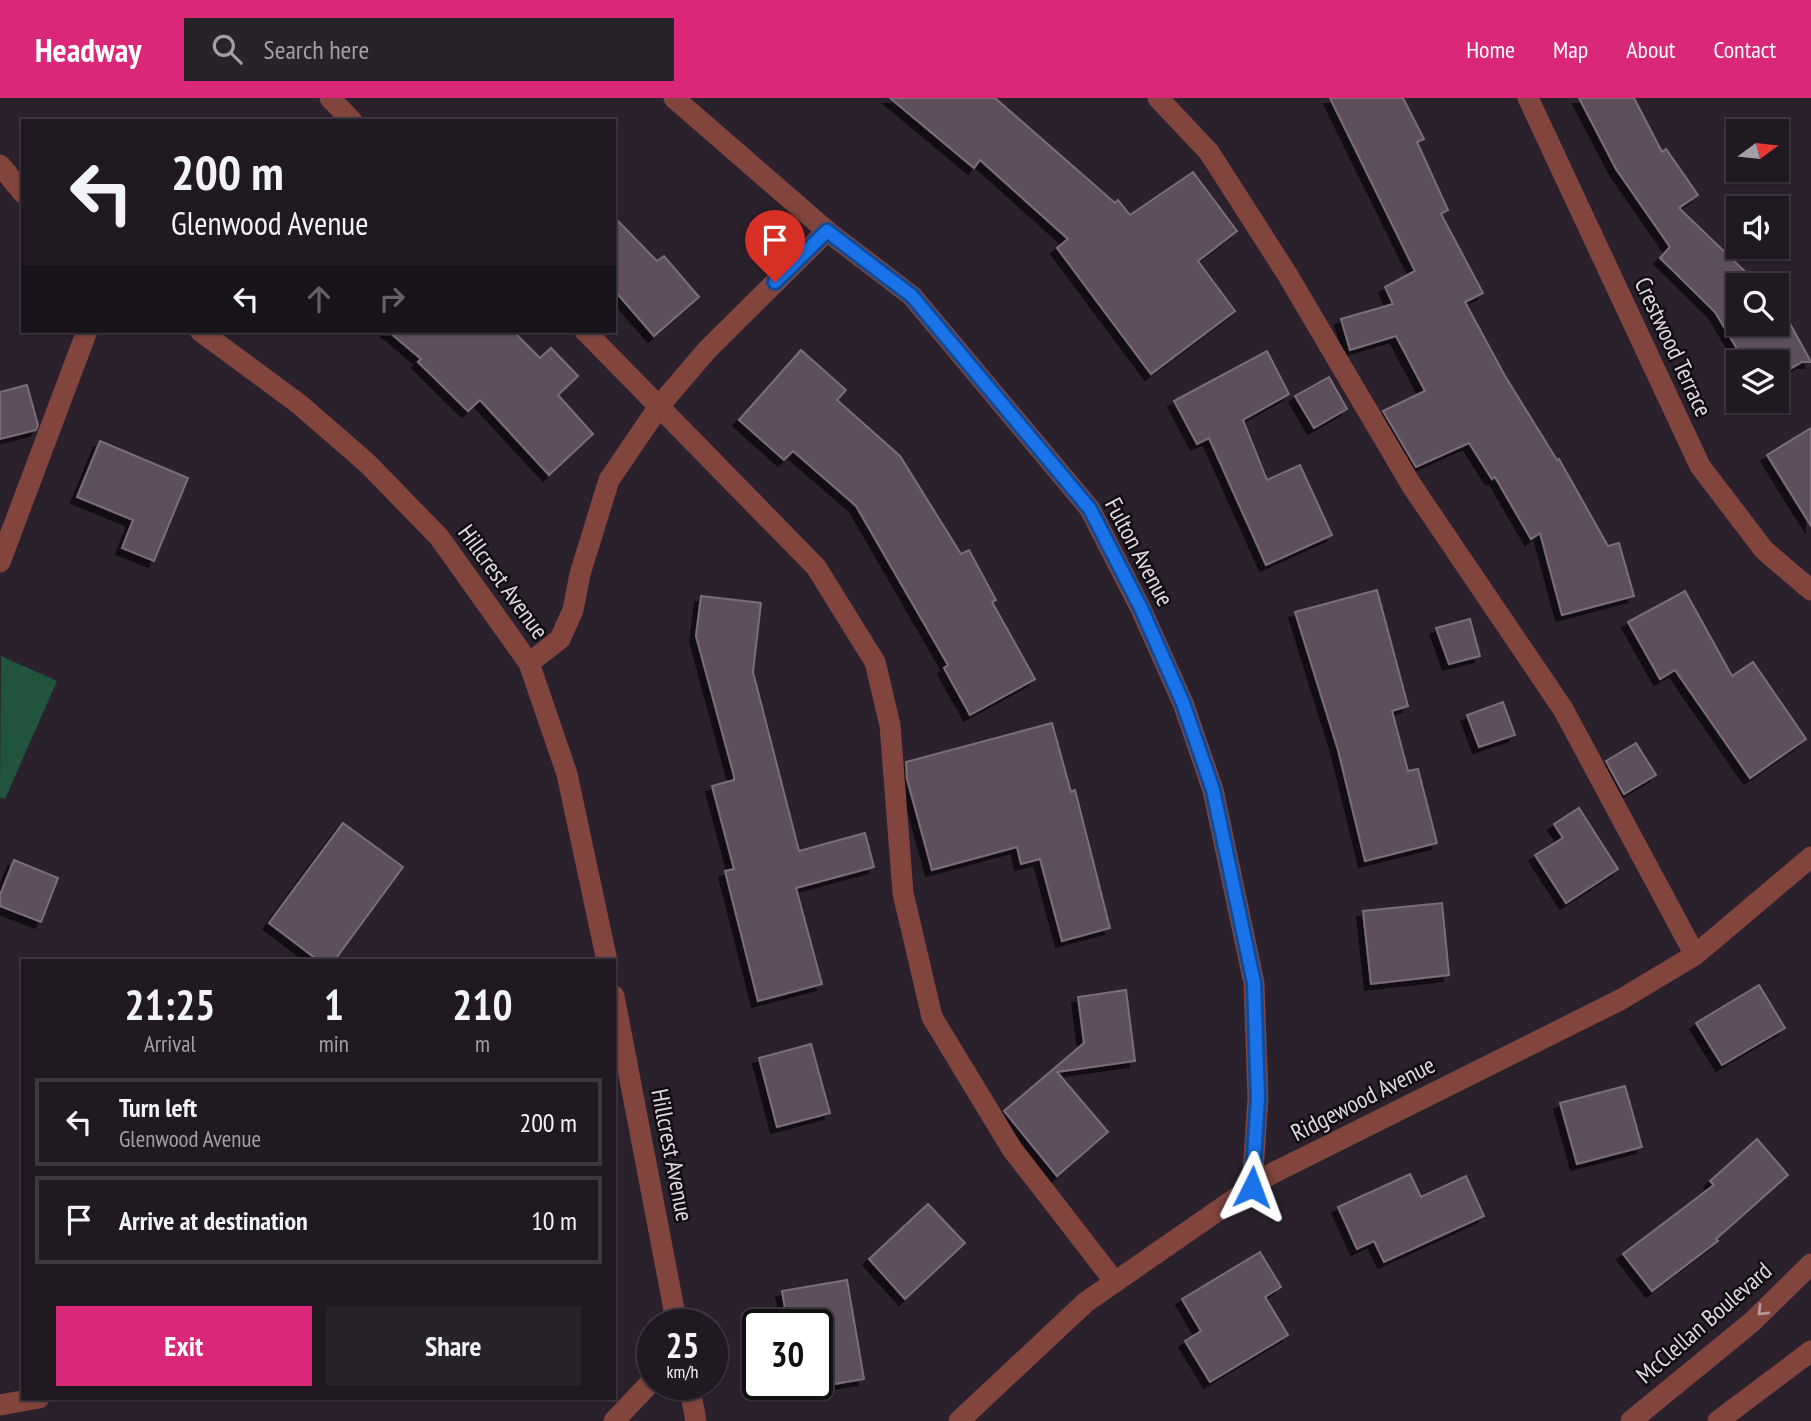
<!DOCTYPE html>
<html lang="en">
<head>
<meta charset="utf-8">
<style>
	body { margin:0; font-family:"PT Sans Narrow",sans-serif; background:#28222a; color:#f1f3f6; height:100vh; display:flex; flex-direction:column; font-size:26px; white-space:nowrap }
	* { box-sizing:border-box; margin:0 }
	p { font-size:23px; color:#a2a0a5 }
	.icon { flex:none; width:38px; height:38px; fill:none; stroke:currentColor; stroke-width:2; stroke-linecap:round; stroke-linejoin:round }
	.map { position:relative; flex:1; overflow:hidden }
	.panel { position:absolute; left:21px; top:861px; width:595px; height:441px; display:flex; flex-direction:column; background:#201922; border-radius:0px; box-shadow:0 2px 5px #0004,0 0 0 2px #3d3840 }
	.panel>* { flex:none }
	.top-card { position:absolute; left:21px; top:21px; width:595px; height:214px; border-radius:0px; box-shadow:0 2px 5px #0004,0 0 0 2px #3d3840; background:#201922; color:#f1f3f6; overflow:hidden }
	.needle { width:46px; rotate:75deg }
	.fabs { position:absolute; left:1726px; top:21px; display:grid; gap:14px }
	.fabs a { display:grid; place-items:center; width:63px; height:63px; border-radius:0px; background:#201922; box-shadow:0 2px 5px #0004,0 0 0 2px #3d3840; font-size:35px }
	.speed { position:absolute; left:637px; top:1211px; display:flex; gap:14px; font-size:35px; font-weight:700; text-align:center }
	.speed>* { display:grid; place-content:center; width:91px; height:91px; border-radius:50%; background:#201922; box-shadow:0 2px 5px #0004,0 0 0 2px #3d3840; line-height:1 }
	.speed small { font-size:18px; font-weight:400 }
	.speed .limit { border:4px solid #111; border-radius:10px; background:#fff; color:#111 }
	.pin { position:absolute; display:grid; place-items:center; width:60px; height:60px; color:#fff; margin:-72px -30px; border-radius:50% 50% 50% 0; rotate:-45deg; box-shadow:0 0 7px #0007 }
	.pin .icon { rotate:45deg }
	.me { position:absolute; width:77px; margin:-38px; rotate:3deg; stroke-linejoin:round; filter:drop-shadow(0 0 5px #0008) }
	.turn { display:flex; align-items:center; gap:24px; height:147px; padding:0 35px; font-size:32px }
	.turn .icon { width:91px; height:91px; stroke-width:2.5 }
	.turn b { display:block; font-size:49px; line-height:60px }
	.lanes { display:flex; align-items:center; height:66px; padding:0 35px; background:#0003; justify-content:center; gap:35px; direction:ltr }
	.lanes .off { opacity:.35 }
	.eta { display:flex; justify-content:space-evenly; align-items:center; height:119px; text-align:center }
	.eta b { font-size:42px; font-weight:600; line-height:49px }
	.cta { display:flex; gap:14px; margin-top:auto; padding:14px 35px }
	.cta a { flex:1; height:80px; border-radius:0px; background:#db2777; color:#fff; font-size:28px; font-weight:600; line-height:80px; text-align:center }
	.cta a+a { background:#28222a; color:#f1f3f6 }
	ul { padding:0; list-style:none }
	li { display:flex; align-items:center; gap:21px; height:88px; margin:0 14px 10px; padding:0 21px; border:4px solid #3d3840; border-radius:0px }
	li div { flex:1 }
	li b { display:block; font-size:26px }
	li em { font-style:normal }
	header { display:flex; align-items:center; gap:42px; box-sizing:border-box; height:98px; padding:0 35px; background:#db2777; color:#fff }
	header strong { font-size:33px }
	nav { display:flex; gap:38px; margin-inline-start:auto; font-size:24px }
	.search { width:490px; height:63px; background:#28222a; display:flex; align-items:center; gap:18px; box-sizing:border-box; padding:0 24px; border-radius:0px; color:#a2a0a5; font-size:26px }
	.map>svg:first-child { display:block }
	.green { fill:#20543c }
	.building { fill:#5d4f5c; stroke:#7b6d7a; stroke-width:2; filter:url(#shadow) }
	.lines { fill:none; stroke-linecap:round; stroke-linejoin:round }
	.lane { stroke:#81453e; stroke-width:21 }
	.street { stroke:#81453e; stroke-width:21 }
	.oneway { stroke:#b59698 }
	.route-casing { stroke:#114b97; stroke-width:18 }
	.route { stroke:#1a73e8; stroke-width:12 }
	.labels { text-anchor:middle; stroke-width:5; stroke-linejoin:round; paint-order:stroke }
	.street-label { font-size:24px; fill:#e0d9e1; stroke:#110d12 }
</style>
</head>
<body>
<header>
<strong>Headway</strong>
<div class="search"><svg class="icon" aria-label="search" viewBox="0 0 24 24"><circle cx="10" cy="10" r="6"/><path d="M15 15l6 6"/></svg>Search here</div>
<nav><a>Home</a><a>Map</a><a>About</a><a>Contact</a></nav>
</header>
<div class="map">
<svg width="1811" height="1323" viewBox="0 0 1811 1323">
	<defs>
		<filter id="shadow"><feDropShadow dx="-6" dy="6" stdDeviation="0" flood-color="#0009"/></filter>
	</defs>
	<rect width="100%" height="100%" fill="#2b212d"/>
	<!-- green -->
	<path class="green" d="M1 558 57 583 5 701 0 699Z"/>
	<!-- building -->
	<g class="building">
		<path d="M890 0H995L1115 105 1118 102 1130 117 1193 74 1237 133 1198 163 1235 213 1151 276 1057 150 1068 141 980 62 974 70Z"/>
		<path d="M1330 0H1403L1424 41 1417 44 1448 112 1441 116 1483 195 1465 204 1505 278 1557 362 1559 361 1608 448 1619 445 1634 498 1562 517 1540 435 1531 441 1495 379 1492 381 1469 345 1416 369 1383 313 1425 293 1396 238 1350 252 1341 221 1393 206 1385 189 1415 173Z"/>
		<path d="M1579 0H1634L1662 54 1666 51 1698 97 1679 110 1759 187H1738V226H1776V200L1811 264H1802L1776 279V264H1745L1715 214 1660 160 1670 149 1616 71Z"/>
		<path d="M614 119 657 163 664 158 699 199 654 238 614 192Z"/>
		<path d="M388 233H513L540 260 551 250 578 278 558 297 593 336 549 377 480 302 468 313 418 264 421 261Z"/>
		<path d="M801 252 846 292 837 302 900 358 961 456 969 452 996 502 992 504 1035 581 970 617 944 570 948 567 856 408 793 353 784 362 739 322Z"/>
		<path d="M1267 253 1289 296 1243 322 1267 382 1300 367 1332 437 1266 467 1209 340 1197 346 1174 303Z"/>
		<path d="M1329 279 1347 311 1314 330 1295 298Z"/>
		<path d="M27 287 38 327 36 332 0 341V294Z"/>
		<path d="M1811 330V428L1767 357Z"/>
		<path d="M100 343 188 380 154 463 122 450 133 422 77 399Z"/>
		<path d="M1377 492 1408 608 1392 613 1408 673 1418 671 1437 745 1365 763 1338 652 1295 514Z"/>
		<path d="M1685 493 1732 578 1753 564 1806 641 1750 680 1675 572 1660 581 1628 524Z"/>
		<path d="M701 498 761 505 753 574 799 753 865 735 874 769 796 790 822 886 758 903 725 773 734 771 712 688 734 682V678L696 538Z"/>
		<path d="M1470 521 1480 558 1449 566 1436 530Z"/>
		<path d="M1503 604 1515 637 1479 649 1467 617Z"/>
		<path d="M1052 625 1071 694 1075 692 1110 830 1062 843 1040 761 1021 766 1017 749 932 772 907 681 906 664Z"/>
		<path d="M1636 645 1656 677 1624 696 1606 663Z"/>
		<path d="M1579 710 1618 771 1566 805 1535 757 1563 740 1554 726Z"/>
		<path d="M343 725 403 769 334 863H319L269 825Z"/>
		<path d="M14 762 58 780 41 824 0 808V797Z"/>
		<path d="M1442 805 1449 877 1371 886 1363 813Z"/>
		<path d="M1759 887 1785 930 1722 967 1696 925Z"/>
		<path d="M1126 892 1135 963 1057 974 1108 1034 1057 1078 1004 1013 1084 945 1078 899Z"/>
		<path d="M811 946 830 1015 777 1029 759 960Z"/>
		<path d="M1625 988 1642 1049 1577 1066 1560 1005Z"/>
		<path d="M1757 1041 1788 1077 1716 1141 1718 1143 1652 1193 1623 1156 1714 1087 1710 1083Z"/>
		<path d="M1410 1076 1421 1099 1466 1078 1484 1118 1384 1164 1374 1143 1357 1151 1338 1109Z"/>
		<path d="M928 1106 965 1145 905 1201 869 1161Z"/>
		<path d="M1260 1154 1281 1189 1265 1199 1288 1237 1210 1284 1185 1243 1201 1233 1182 1201Z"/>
		<path d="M847 1182 864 1281 817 1289V1227H788L782 1193Z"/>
	</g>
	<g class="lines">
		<!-- lane -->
		<g class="lane">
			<path d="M330 0 352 23"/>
			<path d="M1158 0 1209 54 1287 176 1412 388 1563 611 1695 857"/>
			<path d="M585 233 816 469 875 564 890 627 903 795 932 919 1012 1051 1115 1184"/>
			<path d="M0 464 87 233"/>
			<path d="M614 1323 653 1282"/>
		</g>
		<!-- street -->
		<g class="street">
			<path d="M674 0 827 133 912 198 1090 411 1141 511 1183 605 1213 692 1254 885 1258 1000 1252 1089"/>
			<path d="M1528 0 1700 368 1764 452 1811 492"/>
			<path d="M0 67 23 95"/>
			<path d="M200 233 299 306 367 365 439 439 529 565 567 676 607 863"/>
			<path d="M529 565 560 541 573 512 580 476 609 382 660 307 707 252 827 133"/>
			<path d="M614 898 677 1227"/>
			<path d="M689 1286 696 1323"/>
			<path d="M0 1307 39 1300"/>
			<path d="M959 1323 1086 1204 1252 1089 1271 1076 1620 902 1695 857 1811 759"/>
			<path d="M1631 1323 1752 1224 1811 1166"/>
			<path d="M1718 1323 1811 1253"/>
		</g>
	</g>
	<!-- one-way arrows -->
	<defs><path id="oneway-chevron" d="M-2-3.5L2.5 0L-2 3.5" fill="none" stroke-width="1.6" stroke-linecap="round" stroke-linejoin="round" transform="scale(1.75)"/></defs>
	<use class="oneway" href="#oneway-chevron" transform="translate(1762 1213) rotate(135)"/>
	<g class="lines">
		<!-- route casing -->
		<g class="route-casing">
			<path id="route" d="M775 184 827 133 912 198 1090 411 1141 510 1183 605 1213 692 1254 885 1258 1000 1252 1089"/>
		</g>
		<!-- route -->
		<use href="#route" class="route"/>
	</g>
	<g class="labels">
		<!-- street labels -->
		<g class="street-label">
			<text transform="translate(1673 249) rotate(65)" y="8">Crestwood Terrace</text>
			<text transform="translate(1139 454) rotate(62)" y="8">Fulton Avenue</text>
			<text transform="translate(503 484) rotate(54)" y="8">Hillcrest Avenue</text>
			<text transform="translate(1363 1001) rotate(-27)" y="8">Ridgewood Avenue</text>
			<text transform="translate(672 1057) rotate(79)" y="8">Hillcrest Avenue</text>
			<text transform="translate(1704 1225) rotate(-41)" y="8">McClellan Boulevard</text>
		</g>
	</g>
</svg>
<div class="fabs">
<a><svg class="needle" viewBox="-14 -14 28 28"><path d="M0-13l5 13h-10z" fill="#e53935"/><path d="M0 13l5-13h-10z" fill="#a2a0a5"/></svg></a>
<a><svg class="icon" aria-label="sound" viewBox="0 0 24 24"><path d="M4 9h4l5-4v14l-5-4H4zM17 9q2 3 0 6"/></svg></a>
<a><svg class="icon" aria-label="search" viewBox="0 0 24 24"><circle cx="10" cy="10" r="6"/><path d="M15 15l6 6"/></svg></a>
<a><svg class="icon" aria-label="layers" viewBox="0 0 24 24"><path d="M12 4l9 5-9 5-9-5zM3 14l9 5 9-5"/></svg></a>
</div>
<div class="speed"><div>25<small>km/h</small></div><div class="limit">30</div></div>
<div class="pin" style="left:775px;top:184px;background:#d93025"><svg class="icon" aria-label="arrive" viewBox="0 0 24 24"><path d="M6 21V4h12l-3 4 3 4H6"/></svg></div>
<svg class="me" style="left:1252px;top:1089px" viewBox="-20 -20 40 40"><path d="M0-17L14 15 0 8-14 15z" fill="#1a73e8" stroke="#fff" stroke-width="4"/></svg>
<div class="top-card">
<div class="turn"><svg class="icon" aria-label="left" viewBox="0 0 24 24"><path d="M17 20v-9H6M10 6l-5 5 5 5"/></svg><div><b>200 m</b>Glenwood Avenue</div></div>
<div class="lanes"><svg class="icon" aria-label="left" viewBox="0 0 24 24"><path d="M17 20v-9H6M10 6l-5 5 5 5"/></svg><svg class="icon off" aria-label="ahead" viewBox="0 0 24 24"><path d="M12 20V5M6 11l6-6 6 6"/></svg><svg class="icon off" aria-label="right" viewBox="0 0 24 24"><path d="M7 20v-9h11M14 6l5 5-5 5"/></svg></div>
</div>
<section class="panel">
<div class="eta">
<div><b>21:25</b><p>Arrival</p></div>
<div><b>1</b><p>min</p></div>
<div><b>210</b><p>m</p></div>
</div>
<ul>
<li><svg class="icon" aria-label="left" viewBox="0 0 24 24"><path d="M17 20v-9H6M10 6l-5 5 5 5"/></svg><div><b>Turn left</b><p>Glenwood Avenue</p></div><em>200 m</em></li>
<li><svg class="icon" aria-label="arrive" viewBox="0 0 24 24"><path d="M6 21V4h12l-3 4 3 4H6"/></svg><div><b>Arrive at destination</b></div><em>10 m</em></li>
</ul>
<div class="cta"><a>Exit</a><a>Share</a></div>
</section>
</div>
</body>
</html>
